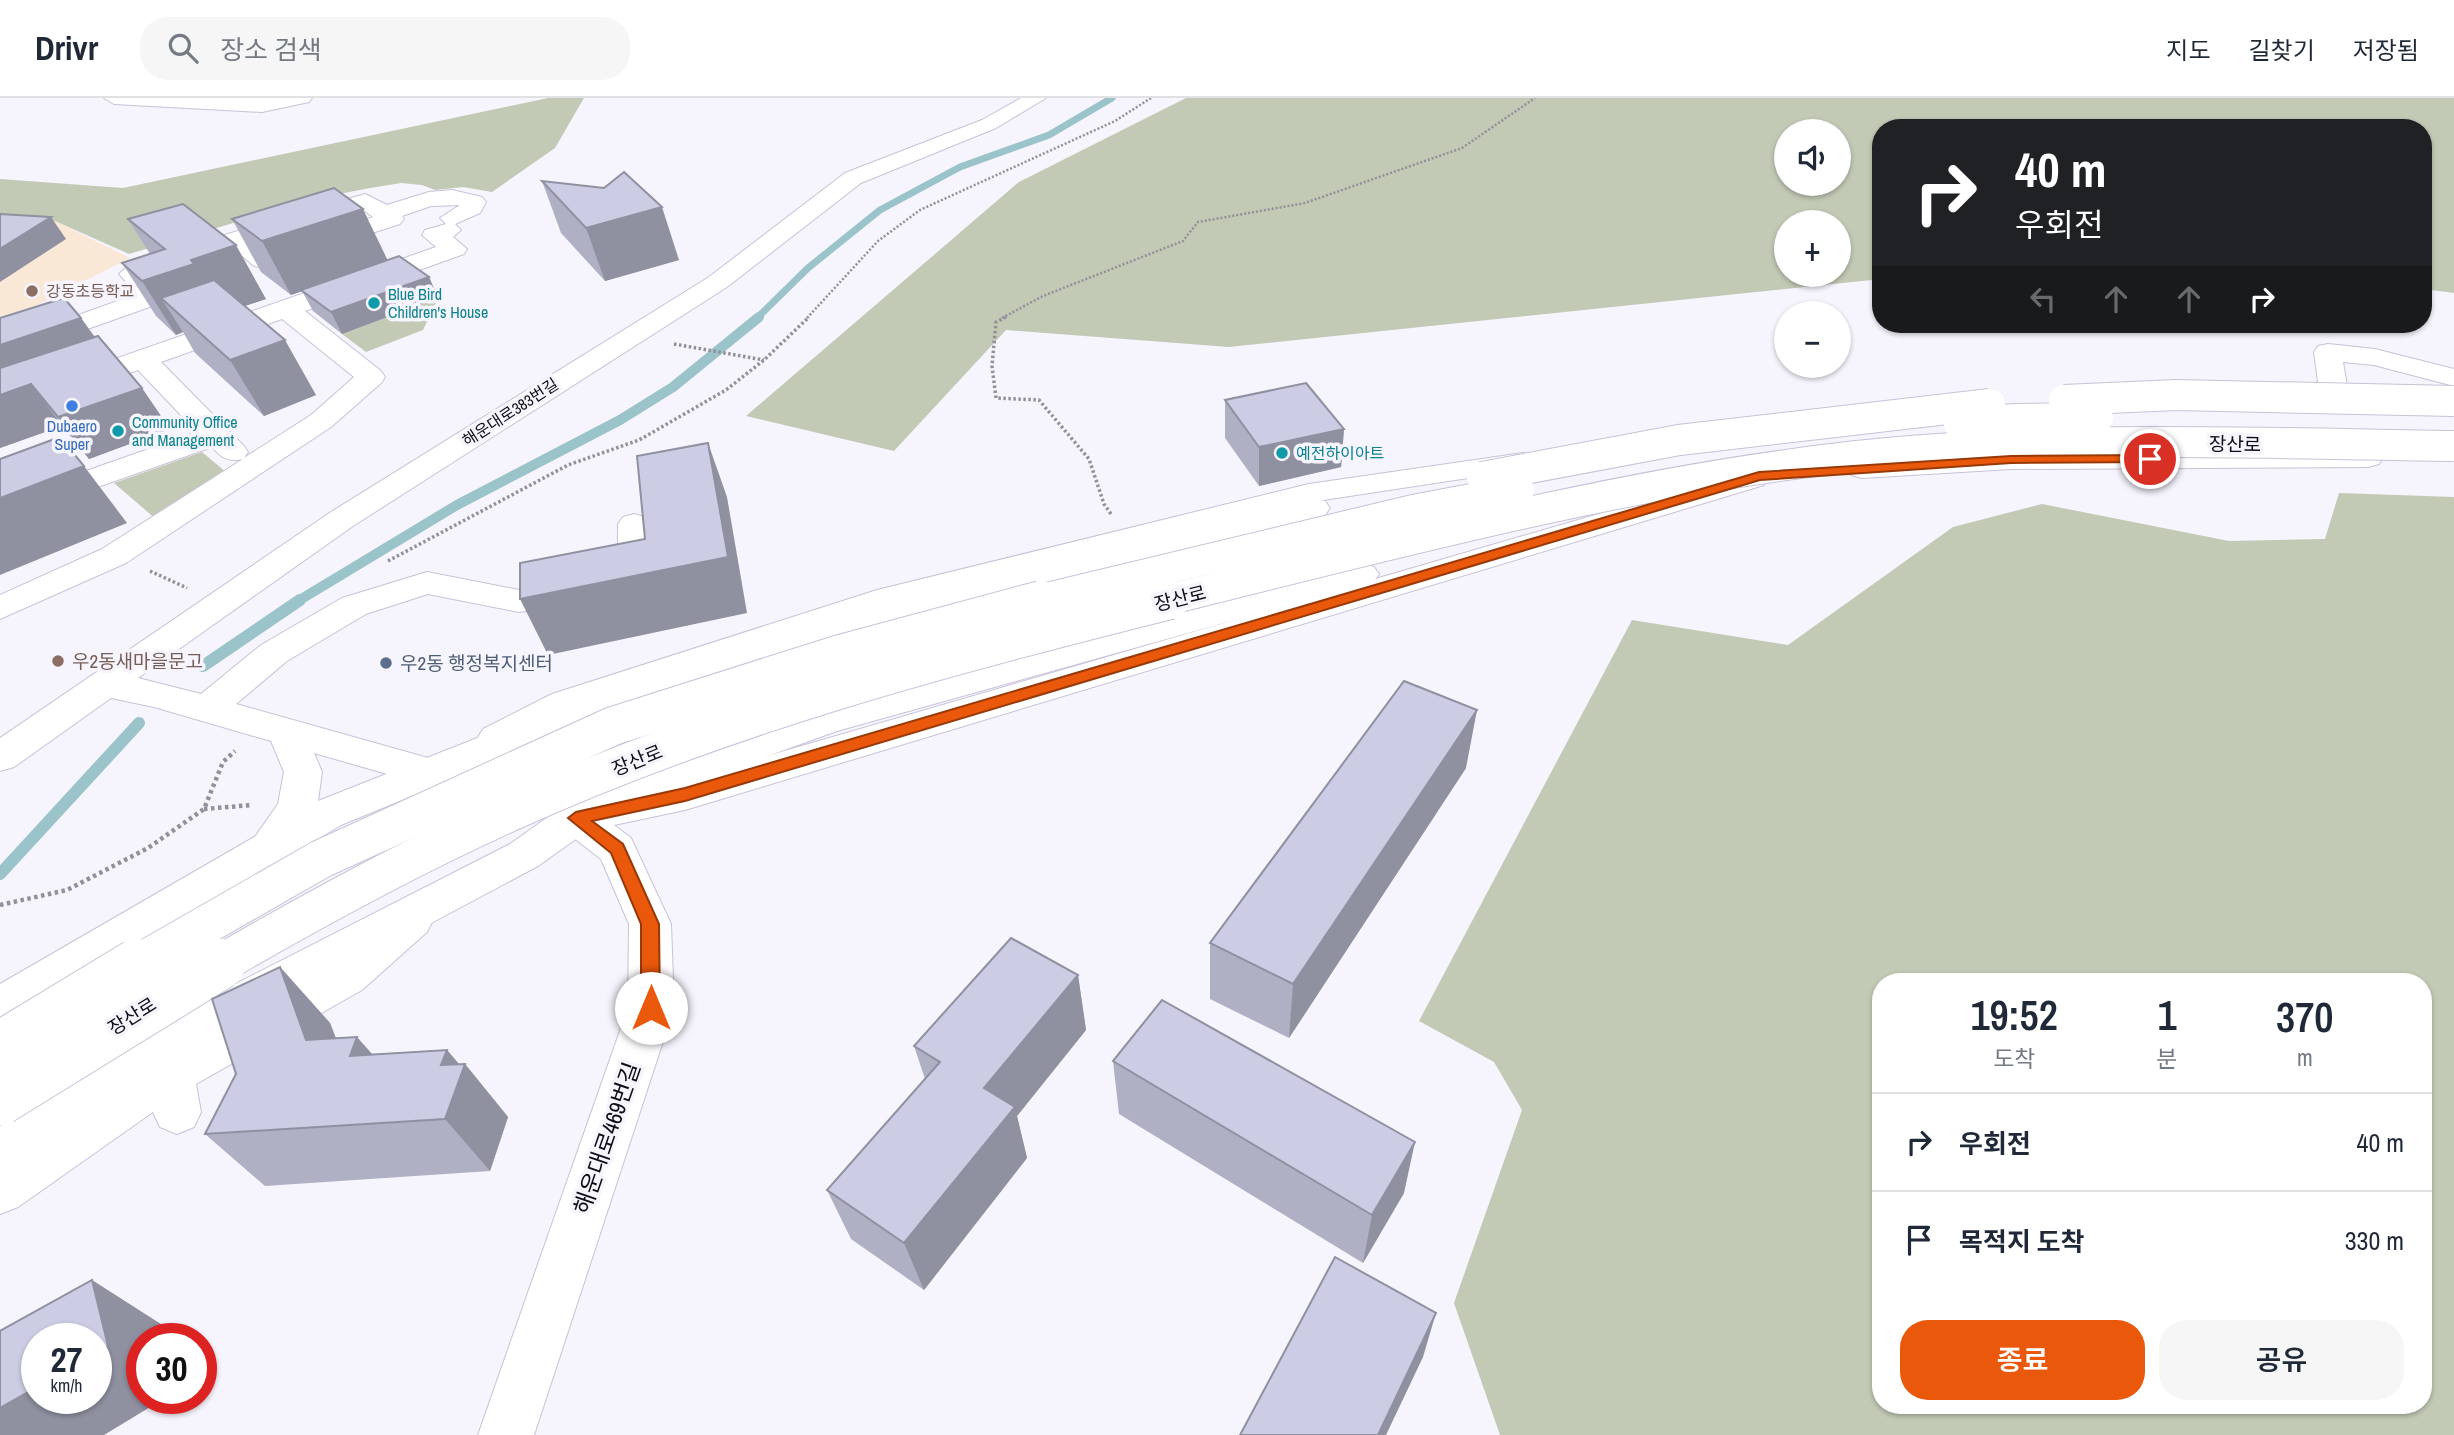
<!DOCTYPE html>
<html lang="ko">
<head>
<meta charset="utf-8">
<style>
	body { margin:0; font-family:"Archivo Narrow","Noto Sans KR",sans-serif; background:#f6f6f7; color:#1f2937; height:100vh; display:flex; flex-direction:column; font-size:26px; white-space:nowrap }
	* { box-sizing:border-box; margin:0 }
	p { font-size:23px; color:#747a83 }
	.icon { flex:none; width:38px; height:38px; fill:none; stroke:currentColor; stroke-width:2; stroke-linecap:round; stroke-linejoin:round }
	.map { position:relative; flex:1; overflow:hidden }
	.side { position:absolute; left:1872px; top:875px; width:560px; height:441px; display:flex; flex-direction:column; background:#fff; border-radius:28px; box-shadow:0 2px 5px #0004 }
	.side>* { flex:none }
	.banner { position:absolute; left:1872px; top:21px; width:560px; height:214px; border-radius:28px; box-shadow:0 2px 5px #0004; background:#202124; color:#fff; overflow:hidden }
	.buttons { position:absolute; left:1774px; top:21px; display:grid; gap:14px }
	.buttons a { display:grid; place-items:center; width:77px; height:77px; border-radius:50%; background:#fff; box-shadow:0 2px 5px #0004; font-size:35px }
	.speed { position:absolute; left:21px; top:1225px; display:flex; gap:14px; font-size:35px; font-weight:700; text-align:center }
	.speed>* { display:grid; place-content:center; width:91px; height:91px; border-radius:50%; background:#fff; box-shadow:0 2px 5px #0004; line-height:1 }
	.speed small { font-size:18px; font-weight:400 }
	.speed .limit { border:10px solid #d22; background:#fff; color:#111 }
	.pin { position:absolute; display:grid; place-items:center; width:60px; height:60px; color:#fff; margin:-30px; border:4px solid #fff; border-radius:50%; box-shadow:0 2px 7px #0007 }
	.me { position:absolute; width:77px; margin:-38px; rotate:0deg; stroke-linejoin:round; filter:drop-shadow(0 0 5px #0008) }
	.turn { display:flex; align-items:center; gap:24px; height:147px; padding:0 28px; font-size:32px }
	.turn .icon { width:91px; height:91px; stroke-width:2.5 }
	.turn b { display:block; font-size:49px; line-height:60px }
	.lanes { display:flex; align-items:center; height:66px; padding:0 28px; background:#0003; justify-content:center; gap:35px; direction:ltr }
	.lanes .off { opacity:.35 }
	.eta { display:flex; justify-content:space-evenly; align-items:center; height:119px; text-align:center }
	.eta b { font-size:42px; font-weight:600; line-height:49px }
	.primary-button { display:flex; gap:14px; margin-top:auto; padding:14px 28px }
	.primary-button a { flex:1; height:80px; border-radius:28px; background:#ea580c; color:#fff; font-size:28px; font-weight:600; line-height:80px; text-align:center }
	.primary-button a+a { background:#f6f6f7; color:#1f2937 }
	ul { padding:0; list-style:none }
	li { display:flex; align-items:center; gap:21px; height:98px; padding:0 28px; border-top:2px solid #e0e1e3 }
	li div { flex:1 }
	li b { display:block; font-size:26px }
	li em { font-style:normal }
	header { display:flex; align-items:center; gap:42px; box-sizing:border-box; height:98px; padding:0 35px; background:#fff; border-bottom:2px solid #e0e1e3 }
	header strong { font-size:33px }
	nav { display:flex; gap:38px; margin-inline-start:auto; font-size:24px }
	.search { width:490px; height:63px; background:#f6f6f7; display:flex; align-items:center; gap:18px; box-sizing:border-box; padding:0 24px; border-radius:28px; color:#747a83; font-size:26px }
	.map>svg:first-child { display:block }
	.education { fill:#fae8d7 }
	.green { fill:#c2c9b5; fill-rule:evenodd }
	.lines { fill:none; stroke-linecap:round; stroke-linejoin:round }
	.stream-far2 { stroke:#9ac3ca; stroke-width:7 }
	.stream-far1 { stroke:#9ac3ca; stroke-width:10 }
	.stream { stroke:#9ac3ca; stroke-width:12 }
	.minor-casing { stroke:#c8c2d8; stroke-width:2 }
	.major-casing { stroke:#c8c2d8; stroke-width:2 }
	.highway-casing { stroke:#c8c2d8; stroke-width:2 }
	.path-far2 { stroke:#929098; stroke-width:2.5; stroke-dasharray:2 2; stroke-linecap:butt }
	.path-far1 { stroke:#929098; stroke-width:3.5; stroke-dasharray:2.5 2.5; stroke-linecap:butt }
	.path { stroke:#929098; stroke-width:4.5; stroke-dasharray:3.5 3.5; stroke-linecap:butt }
	.minor { fill:#fff; fill-rule:evenodd }
	.major { fill:#fff; fill-rule:evenodd }
	.highway { fill:#fff; fill-rule:evenodd }
	.highway-bridge-far2-casing { stroke:#c8c2d8; stroke-width:32; stroke-linecap:butt }
	.highway-bridge-far1-casing { stroke:#c8c2d8; stroke-width:40; stroke-linecap:butt }
	.highway-bridge-casing { stroke:#c8c2d8; stroke-width:52; stroke-linecap:butt }
	.highway-bridge-far2 { stroke:#fff; stroke-width:30 }
	.highway-bridge-far1 { stroke:#fff; stroke-width:38 }
	.highway-bridge { stroke:#fff; stroke-width:50 }
	.wall { fill:#afb0c4 }
	.shaded-wall { fill:#8f90a0 }
	.building { fill:#cccde4; stroke:#8f90a0; stroke-width:2 }
	.route { fill:#ea580c; stroke:#983908; stroke-width:2 }
	.education-dot { fill:#8d6e63; stroke:#f6f4fd; stroke-width:2.5 }
	.culture-dot { fill:#0f9aa8; stroke:#f6f4fd; stroke-width:2.5 }
	.shop-dot { fill:#3f7fe0; stroke:#f6f4fd; stroke-width:2.5 }
	.service-dot { fill:#5c6f8a; stroke:#f6f4fd; stroke-width:2.5 }
	.labels { text-anchor:middle; stroke-width:7; stroke-linejoin:round; paint-order:stroke }
	.far-education-label { font-size:16px; fill:#785e54; stroke:#f6f4fd; text-anchor:start }
	.far-culture-label { font-size:16px; fill:#0d838f; stroke:#f6f4fd; text-anchor:start }
	.far-street-label { font-size:16px; fill:#0f0d14; stroke:#f6f4fd }
	.far-shop-label { font-size:16px; fill:#366cbe; stroke:#f6f4fd }
	.street-label { font-size:19px; fill:#0f0d14; stroke:#f6f4fd }
	.education-label { font-size:19px; fill:#785e54; stroke:#f6f4fd; text-anchor:start }
	.service-label { font-size:19px; fill:#4e5e75; stroke:#f6f4fd; text-anchor:start }
	.near-street-label { font-size:23px; fill:#0f0d14; stroke:#f6f4fd }
</style>
</head>
<body>
<header>
<strong>Drivr</strong>
<div class="search"><svg class="icon" aria-label="search" viewBox="0 0 24 24"><circle cx="10" cy="10" r="6"/><path d="M15 15l6 6"/></svg>장소 검색</div>
<nav><a>지도</a><a>길찾기</a><a>저장됨</a></nav>
</header>
<div class="map">
<svg width="2454" height="1337" viewBox="0 0 2454 1337">
	<rect width="100%" height="100%" fill="#f6f4fd"/>
	<!-- education -->
	<path class="education" d="M0 119 55 123 130 160 0 226Z"/>
	<!-- green -->
	<g class="green">
		<path d="M548 0H584L555 50 492 94 463 89 435 92 422 87 401 85 370 90 318 100 129 156 55 123 0 119V81L123 90Z"/>
		<path d="M1186 0H2454V195L2424 191V30H1881V181L1229 249 1006 232 894 353 746 318 1019 84ZM1839 33V86H1787V33ZM1839 124V177H1787V124Z"/>
		<path d="M438 200 423 232 366 254 342 236Z"/>
		<path d="M202 354 227 375 157 422 114 385Z"/>
		<path d="M2339 395 2454 399V1337H1500L1454 1205 1522 1012 1494 964 1419 923 1632 522 1788 547 1953 429 2042 406 2229 443 2325 441ZM1881 884H2424V1307H1881Z"/>
	</g>
	<g class="lines">
		<!-- stream-far2 -->
		<path class="stream-far2" d="M757 220 808 170 880 112 960 69 1049 37 1112 0"/>
		<!-- stream-far1 -->
		<path class="stream-far1" d="M298 503 457 407 620 322 673 289 759 219"/>
		<!-- stream -->
		<g class="stream">
			<path d="M203 568 300 502"/>
			<path d="M0 776 139 625"/>
		</g>
		<!-- minor casing -->
		<g class="minor-casing">
			<g id="minor">
				<path d="M104 0H312L309 4 262 14 114 6Z"/>
				<path d="M1021 0H1046L996 30 861 85 727 189 353 428 138 580 201 596 261 547 342 500 427 474 519 492 552 488 577 472 618 463V426L623 419 634 416 645 419C654 432 654 464 646 476L600 488 572 506 519 514 428 496 366 516 287 563 236 606 471 672 476 682 471 692 457 696 314 655 322 674 317 710 311 721 279 764 265 769 251 764 245 753 278 706 284 674 271 643 154 609 111 600 14 669 0 673V640L331 414 709 179 845 75 982 22Z"/>
				<path d="M452 92 482 99 486 104 480 115 455 126 461 132 453 139 467 151 464 156 305 213 381 273 385 279 381 285 331 329 126 465 0 521V497L102 451 243 361C228 364 222 360 212 349L6 421 0 420V395L12 399 197 334 138 272 0 320V301L436 149 422 137 425 132 446 126 440 120 460 107 431 108 402 118 404 121 400 126 263 170 254 168 233 150 150 174 147 176 164 194 158 206 0 262V245L137 196 119 176 132 164 365 96 387 107 429 94ZM362 111 373 119 267 154 255 143ZM282 221 354 279 311 317 244 360 248 354 244 348 161 264Z"/>
				<path d="M2328 246 2375 251 2454 271V288L2374 267 2343 264 2347 288 2343 294 2286 312 2276 309 2272 303 2276 297 2318 284 2314 254 2318 248Z"/>
				<path d="M2368 351 2379 354 2383 360 2379 366 2368 369 2011 371 1862 380 1851 377 1847 371 1851 365 1862 362 2011 353Z"/>
				<path d="M1523 355 1534 358 1538 364 1534 370 1310 404 887 512 578 614 509 651 496 655 483 651 477 641 483 631 552 596 877 492 1309 386Z"/>
				<path d="M1753 371 1764 373 1768 380 1764 387 685 712 614 727 631 740 671 826 674 910 534 1337H478L628 910 629 826 601 761 562 731 556 720 562 709 685 682Z"/>
				<path d="M412 805 427 810 433 822 427 834 362 892 196 986 201 1014 194 1029 177 1036 160 1029 153 1014 18 1109 0 1116V1064L154 961 330 866 397 810Z"/>
			</g>
		</g>
		<!-- major casing -->
		<g class="major-casing">
			<g id="major">
				<path d="M697 565 710 568 715 577 710 586 531 649 341 727 16 923 0 928V886L313 705 505 629Z"/>
				<path d="M576 705 590 709 596 720 590 731 538 768 191 953 17 1071 0 1078V1028L159 925 510 746 562 709Z"/>
			</g>
		</g>
		<!-- highway casing -->
		<g class="highway-casing">
			<g id="highway">
				<path d="M1314 401 1325 403 1330 410 1325 417 1000 500 697 589 684 586 679 577 684 568 979 483Z"/>
				<path d="M1362 465 1374 469 1379 476 1374 483 837 633 682 689 576 735 562 731 556 720 562 709 654 669 813 614Z"/>
			</g>
		</g>
		<!-- path-far2 -->
		<g class="path-far2">
			<path d="M807 220 878 143 920 112 1115 23 1151 0"/>
			<path d="M1002 220 1043 198 1183 143 1198 124 1305 105 1462 50 1535 0"/>
		</g>
		<!-- path-far1 -->
		<g class="path-far1">
			<path d="M1006 219 996 224 992 268 996 300 1039 302 1089 361 1104 406 1111 416"/>
			<path d="M674 246 764 262"/>
			<path d="M388 463 568 367 639 342 726 292 764 262 809 219"/>
			<path d="M150 473 187 490"/>
		</g>
		<!-- path -->
		<g class="path">
			<path d="M204 711 252 707"/>
			<path d="M0 807 67 792 148 750 204 711 223 664 235 653"/>
		</g>
		<!-- minor -->
		<use href="#minor" class="minor"/>
		<!-- major -->
		<use href="#major" class="major"/>
		<!-- highway -->
		<use href="#highway" class="highway"/>
		<!-- highway-bridge-far2 casing -->
		<g class="highway-bridge-far2-casing">
			<g id="highway-bridge-far2">
				<path d="M2064 302 2176 297 2454 303"/>
				<path d="M1959 326 2015 321 2098 320"/>
				<path d="M1482 379 1679 342 1990 306"/>
				<path d="M1034 503 1413 412 1519 392"/>
				<path d="M1163 503C1393 446 1621 384 1857 358 2055 337 2255 345 2454 348"/>
			</g>
		</g>
		<!-- highway-bridge-far1 casing -->
		<g class="highway-bridge-far1-casing">
			<g id="highway-bridge-far1">
				<path d="M134 868 321 761 613 628 840 556 1041 502"/>
				<path d="M217 868C315 811 414 757 517 711 726 617 949 557 1170 502"/>
			</g>
		</g>
		<!-- highway-bridge casing -->
		<g class="highway-bridge-casing">
			<g id="highway-bridge">
				<path d="M0 949 137 866"/>
				<path d="M0 1002 220 866"/>
			</g>
		</g>
		<!-- highway-bridge-far2 -->
		<use href="#highway-bridge-far2" class="highway-bridge-far2"/>
		<!-- highway-bridge-far1 -->
		<use href="#highway-bridge-far1" class="highway-bridge-far1"/>
		<!-- highway-bridge -->
		<use href="#highway-bridge" class="highway-bridge"/>
	</g>
	<!-- wall -->
	<g class="wall">
		<path d="M542 83 679 162 605 183 561 135Z"/>
		<path d="M128 121 266 201 245 208 316 297 264 318 195 255 183 234 176 237 156 218 122 165 150 156Z"/>
		<path d="M232 121 387 162 429 179 438 200 342 236 313 213 302 193 291 197 261 174Z"/>
		<path d="M0 220H81L95 239 170 331 89 361 62 328 0 350Z"/>
		<path d="M1225 302 1344 331 1341 369 1259 388 1225 340Z"/>
		<path d="M1466 670 1289 940 1210 901V845Z"/>
		<path d="M280 869 330 925 336 940 372 956 447 952 459 966H465L508 1019 490 1073 265 1088 205 1036 236 976Z"/>
		<path d="M1078 877 1086 932 1017 1018 1027 1060 924 1192 851 1141 827 1092 925 981 914 948Z"/>
		<path d="M1113 963 1404 1095 1363 1165 1119 1016Z"/>
	</g>
	<!-- shaded-wall -->
	<g class="shaded-wall">
		<path d="M662 109 679 162 605 183 586 130Z"/>
		<path d="M363 111 388 163 291 197 262 143Z"/>
		<path d="M51 119 66 141 0 184V151Z"/>
		<path d="M236 147 266 201 224 215 161 200 183 234 176 237 142 183 191 162Z"/>
		<path d="M429 179 438 200 342 236 331 214Z"/>
		<path d="M81 220 109 260 32 287 62 328 0 350V247Z"/>
		<path d="M285 242 316 297 264 318 230 262Z"/>
		<path d="M142 290 170 331 89 361 58 319Z"/>
		<path d="M1344 331 1341 369 1259 388V349Z"/>
		<path d="M708 345 727 399 747 515 548 557 520 501 728 459Z"/>
		<path d="M84 368 127 425 0 477V400Z"/>
		<path d="M1477 612 1466 670 1289 940 1293 886Z"/>
		<path d="M280 869 330 925 357 996 306 942Z"/>
		<path d="M1078 877 1086 932 1017 1018 1027 1060 924 1192 904 1145 984 990Z"/>
		<path d="M357 939 405 993 350 958Z"/>
		<path d="M447 952 463 971 465 966 508 1019 490 1073 445 1021 441 967Z"/>
		<path d="M1415 1044 1404 1095 1363 1165 1372 1117Z"/>
		<path d="M92 1182 164 1228 167 1241H142V1300H165L104 1337H0V1310L37 1289V1300H96V1255Z"/>
		<path d="M1436 1215 1423 1259 1386 1337H1378Z"/>
	</g>
	<!-- building -->
	<g class="building">
		<path d="M624 74 662 109 586 130 542 83 604 90Z"/>
		<path d="M334 90 363 111 262 143 232 121Z"/>
		<path d="M183 106 236 147 191 162 194 166 142 183 122 165 165 151 128 121Z"/>
		<path d="M0 116 51 119 0 151Z"/>
		<path d="M399 158 429 179 331 214 301 192Z"/>
		<path d="M214 182 285 242 230 262 161 200Z"/>
		<path d="M64 200 81 220 0 247V220Z"/>
		<path d="M98 238 142 290 58 319 31 286 0 297V270Z"/>
		<path d="M1306 285 1344 331 1259 349 1225 302Z"/>
		<path d="M60 339 84 368 0 400V361Z"/>
		<path d="M708 345 728 459 520 501V465L645 441 637 358Z"/>
		<path d="M1404 583 1477 612 1293 886 1210 845Z"/>
		<path d="M1011 840 1078 877 984 990 1015 1009 904 1145 827 1092 940 964 914 948Z"/>
		<path d="M280 869 306 942 357 939 350 958 447 952 441 967 465 966 445 1021 205 1036 236 976 212 901Z"/>
		<path d="M1162 902 1415 1044 1372 1117 1113 963Z"/>
		<path d="M1335 1159 1436 1215 1378 1337H1240Z"/>
		<path d="M92 1182 108 1248 96 1255V1241H37V1289L0 1310V1233Z"/>
	</g>
	<!-- route -->
	<path class="route" d="M2150 357 2156 361 2154 364 2011 365 1760 382 685 703 592 723 623 746 659 826 660 910 657 915H644L641 910V826L611 755 568 720 576 714 685 690 1759 374 2011 358Z"/>
	<!-- markers -->
	<g class="education-dot">
		<circle cx="32" cy="193" r="7"/>
		<circle cx="58" cy="563" r="7"/>
	</g>
	<g class="culture-dot">
		<circle cx="374" cy="205" r="7"/>
		<circle cx="118" cy="333" r="7"/>
		<circle cx="1282" cy="355" r="7"/>
	</g>
	<circle class="shop-dot" cx="72" cy="308" r="7"/>
	<circle class="service-dot" cx="386" cy="565" r="7"/>
	<g class="labels">
		<!-- far-education labels -->
		<g class="far-education-label">
			<text x="46" y="199">강동초등학교</text>
		</g>
		<!-- far-culture labels -->
		<g class="far-culture-label">
			<text x="388" y="202">Blue Bird<tspan x="388" dy="18">Children's House</tspan></text>
			<text x="132" y="330">Community Office<tspan x="132" dy="18">and Management</tspan></text>
			<text x="1296" y="361">예전하이아트</text>
		</g>
		<!-- far-street labels -->
		<g class="far-street-label">
			<text transform="translate(510 314) rotate(-33)" y="6">해운대로383번길</text>
		</g>
		<!-- far-shop labels -->
		<g class="far-shop-label">
			<text x="72" y="334">Dubaero<tspan x="72" dy="18">Super</tspan></text>
		</g>
		<!-- street labels -->
		<g class="street-label">
			<text transform="translate(2235 346) rotate(1)" y="7">장산로</text>
			<text transform="translate(1180 500) rotate(-14)" y="7">장산로</text>
			<text transform="translate(637 662) rotate(-22)" y="7">장산로</text>
			<text transform="translate(132 918) rotate(-32)" y="7">장산로</text>
		</g>
		<!-- education labels -->
		<g class="education-label">
			<text x="72" y="570">우2동새마을문고</text>
		</g>
		<!-- service labels -->
		<g class="service-label">
			<text x="400" y="572">우2동 행정복지센터</text>
		</g>
		<!-- near-street labels -->
		<g class="near-street-label">
			<text transform="translate(607 1040) rotate(-71)" y="8">해운대로469번길</text>
		</g>
	</g>
</svg>
<div class="buttons">
<a><svg class="icon" aria-label="sound" viewBox="0 0 24 24"><path d="M4 9h4l5-4v14l-5-4H4zM17 9q2 3 0 6"/></svg></a>
<a>+</a>
<a>−</a>
</div>
<div class="speed"><div>27<small>km/h</small></div><div class="limit">30</div></div>
<div class="pin" style="left:2150px;top:361px;background:#d93025"><svg class="icon" aria-label="arrive" viewBox="0 0 24 24"><path d="M6 21V4h12l-3 4 3 4H6"/></svg></div>
<svg class="me" style="left:651px;top:910px" viewBox="-20 -20 40 40"><circle r="19" fill="#fff"/><path d="M0-13L10 11 0 6-10 11z" fill="#ea580c"/></svg>
<div class="banner">
<div class="turn"><svg class="icon" aria-label="right" viewBox="0 0 24 24"><path d="M7 20v-9h11M14 6l5 5-5 5"/></svg><div><b>40 m</b>우회전</div></div>
<div class="lanes"><svg class="icon off" aria-label="left" viewBox="0 0 24 24"><path d="M17 20v-9H6M10 6l-5 5 5 5"/></svg><svg class="icon off" aria-label="ahead" viewBox="0 0 24 24"><path d="M12 20V5M6 11l6-6 6 6"/></svg><svg class="icon off" aria-label="ahead" viewBox="0 0 24 24"><path d="M12 20V5M6 11l6-6 6 6"/></svg><svg class="icon" aria-label="right" viewBox="0 0 24 24"><path d="M7 20v-9h11M14 6l5 5-5 5"/></svg></div>
</div>
<section class="side">
<div class="eta">
<div><b>19:52</b><p>도착</p></div>
<div><b>1</b><p>분</p></div>
<div><b>370</b><p>m</p></div>
</div>
<ul>
<li><svg class="icon" aria-label="right" viewBox="0 0 24 24"><path d="M7 20v-9h11M14 6l5 5-5 5"/></svg><div><b>우회전</b></div><em>40 m</em></li>
<li><svg class="icon" aria-label="arrive" viewBox="0 0 24 24"><path d="M6 21V4h12l-3 4 3 4H6"/></svg><div><b>목적지 도착</b></div><em>330 m</em></li>
</ul>
<div class="primary-button"><a>종료</a><a>공유</a></div>
</section>
</div>
</body>
</html>
